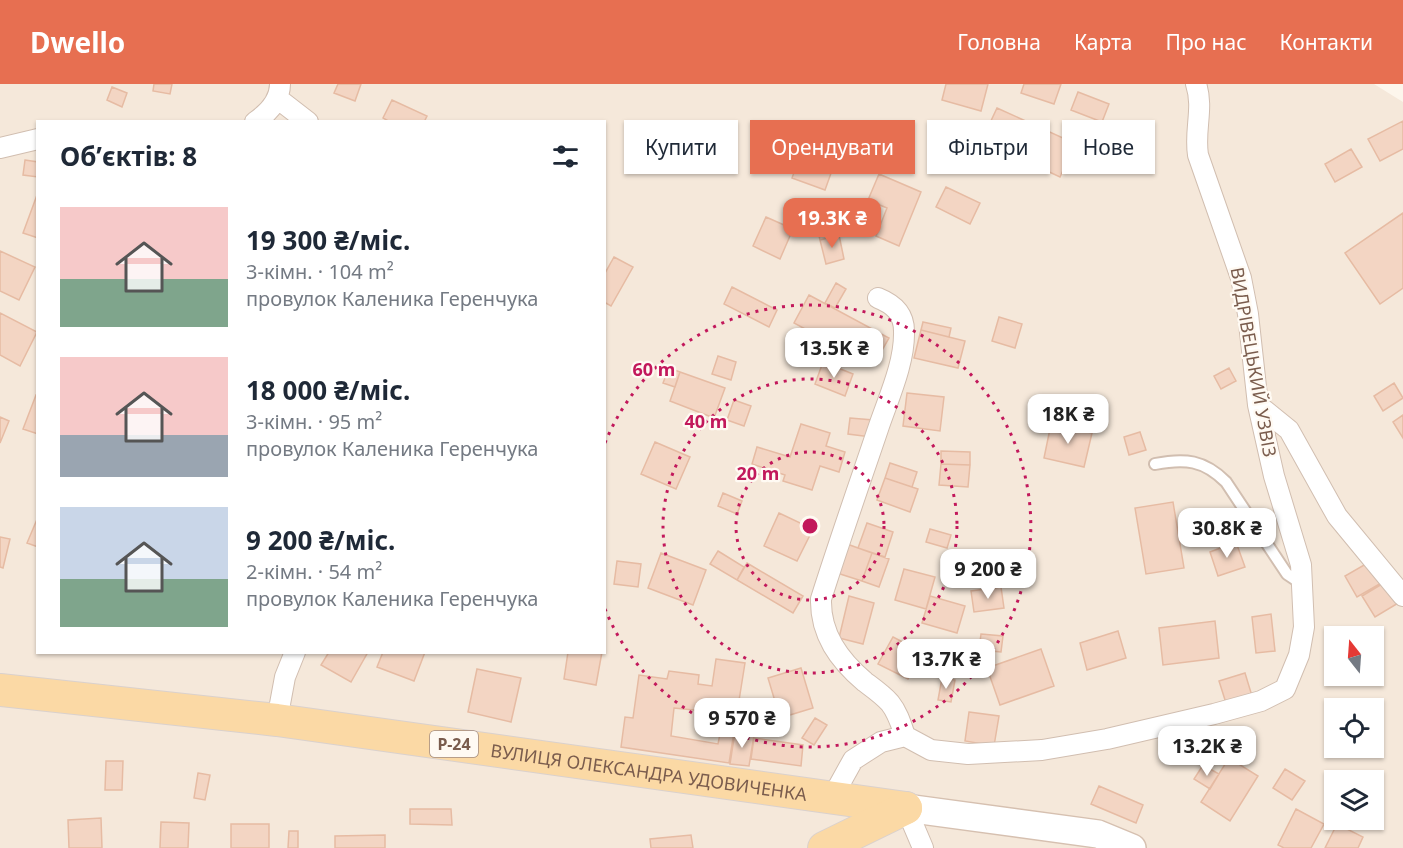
<!DOCTYPE html>
<html lang="uk">
<head>
<meta charset="utf-8">
<style>
  :root { --surface:#fff; --page:#f2f2f3; --text:#1f2937; --muted:#747a83; --accent:#e76f51 }
  body { margin:0; font-family:"Noto Sans",sans-serif; background:var(--page); color:var(--text); height:100vh; display:flex; flex-direction:column; font-size:22px; white-space:nowrap }
  * { box-sizing:border-box; margin:0 }
  p { font-size:20px; color:var(--muted) }
  .icon { flex:none; width:33px; height:33px; fill:none; stroke:currentColor; stroke-width:2; stroke-linecap:round; stroke-linejoin:round }
  .map { position:relative; flex:1; overflow:hidden }
  .sheet { position:absolute; left:36px; top:36px; width:570px; height:534px; display:flex; flex-direction:column; background:var(--surface); border-radius:0px; box-shadow:0 2px 4px #0004 }
  .sheet>* { flex:none }
  .banner { position:absolute; left:624px; top:36px; width:570px; height:54px; display:flex; gap:12px }
  .needle { width:39px; rotate:343deg }
  .tools { position:absolute; left:1324px; top:542px; display:grid; gap:12px }
  .tools a { display:grid; place-items:center; width:60px; height:60px; border-radius:0px; background:var(--surface); box-shadow:0 2px 4px #0004; font-size:30px }
  .price { position:absolute; translate:-50% -51px; padding:0 14px; border-radius:12px; background:#fff; color:#222; font-size:20px; line-height:39px; filter:drop-shadow(0 2px 3px #0008) }
  .price::after { content:''; position:absolute; left:50%; top:36px; width:18px; height:14px; margin-left:-9px; background:inherit; clip-path:polygon(0 0,100% 0,50% 100%) }
  .price.active { background:var(--accent); color:#fff }
  ul { padding:0; list-style:none }
  li { display:flex; align-items:center; gap:18px; height:150px; padding:0 24px }
  li span { display:grid; place-items:center; flex:none; width:168px; height:120px; border-radius:0px; color:#555 }
  li>.icon { margin-inline-start:auto }
  span .icon { width:72px; height:72px; fill:#fffc; stroke-width:1 }
  li b { font-size:26px }
  h2 { display:flex; justify-content:space-between; align-items:center; height:72px; padding:0 24px; font-size:26px }
  .chip { padding:0 21px; border-radius:0px; background:var(--surface); box-shadow:0 2px 4px #0004; font-size:21px; line-height:54px }
  .chip.active { background:var(--accent); color:#fff }
  header { display:flex; align-items:center; gap:36px; box-sizing:border-box; height:84px; padding:0 30px; background:var(--accent); color:#fff }
  header strong { font-size:28px }
  nav { display:flex; gap:33px; margin-inline-start:auto; font-size:21px }
  .map>svg:first-child { display:block }
  .residential { fill:#f5e8da; fill-rule:evenodd }
  .building { fill:#f3d5c3; stroke:#e6bba3; stroke-width:1.5; fill-rule:evenodd }
  .lines { fill:none; stroke-linecap:round; stroke-linejoin:round }
  .service-casing { stroke:#d1beb0; stroke-width:14 }
  .minor-casing { stroke:#d1beb0; stroke-width:22 }
  .secondary-casing { stroke:#d6c0b0; stroke-width:30 }
  .primary-casing { stroke:#dad1cd; stroke-width:34 }
  .service { stroke:#fff; stroke-width:10 }
  .minor { stroke:#fff; stroke-width:20 }
  .secondary { stroke:#fff; stroke-width:27 }
  .primary { stroke:#fbd9a5; stroke-width:32 }
  .ring { fill:none; stroke:#c2185b; stroke-width:3; stroke-dasharray:3 6 }
  .labels { text-anchor:middle; dominant-baseline:central; stroke-width:4.5; stroke-linejoin:round; paint-order:stroke }
  .shield { fill:#fffaf3; stroke:#a28b7f; stroke-width:1.5 }
  .shield-label { font-size:16px; font-weight:bold; fill:#7a5c4d }
  .street-label { font-size:18px; fill:#7a5c4d; stroke:#fffaf3 }
  .centre { fill:#c2185b; stroke:#fffaf3; stroke-width:3 }
  .ring-label { font-size:18px; text-anchor:middle; font-weight:bold; fill:#c2185b; stroke:#fffaf3; stroke-width:4.5; stroke-linejoin:round; paint-order:stroke }
</style>
</head>
<body>
<header>
<strong>Dwello</strong>
<nav><a>Головна</a><a>Карта</a><a>Про нас</a><a>Контакти</a></nav>
</header>
<div class="map">
<svg width="1403" height="764" viewBox="0 0 1403 764">
  <rect width="100%" height="100%" fill="#fdf6ec"/>
  <!-- residential -->
  <path class="residential" d="M0,0h1374l29,18v746h-1403zM38,38h566v530h-566zM1335,552h39v39h-39zM1335,624h39v39h-39zM1335,696h39v39h-39z"/>
  <!-- building -->
  <path class="building" d="M154,0h18l-2,10 -17,-3z
    M338,0h23l-6,17 -21,-8z
    M946,0h42l-7,27 -39,-11z
    M1024,0h37l-7,20 -33,-11z
    M112,3l15,6 -5,14 -15,-7z
    M1078,8l31,12 -7,18 -31,-12z
    M392,16l35,16 -3,6h-34l-7,-4z
    M997,24l88,40 -10,21 -9,-5 -6,13 -60,-28 8,-17 -18,-9z
    M1403,37v28l-23,12 -12,-22z
    M823,58l17,6 -15,42 -33,-12 11,-30z
    M1351,65l11,18 -27,15 -10,-18z
    M25,76l13,2v15l-15,-2z
    M879,90l42,18 -22,54 -23,-10 11,-28 -19,-8z
    M946,103l34,16 -10,21 -34,-17z
    M37,111h1v43l-15,-5z
    M830,118l5,21 -18,4 -5,-21z
    M1403,129v75l-23,16 -35,-51z
    M766,133l27,12 -13,30 -27,-13z
    M835,139l4,12 -19,5 -3,-13z
    M839,151l5,24 -18,5 -6,-24z
    M0,167l35,16 -16,33 -19,-9z
    M614,173l19,10 -22,39 -7,-4v-27z
    M836,199l10,6 -11,19 -10,-5z
    M732,203l45,23 -8,17 -45,-23z
    M809,211l80,43 -16,28 -79,-43z
    M0,229l37,19 -17,34 -20,-11z
    M999,233l23,7 -7,24 -23,-7z
    M923,238l28,6 -2,9 -28,-7z
    M921,246l44,11 -7,27 -44,-10z
    M718,272l18,6 -5,18 -19,-6z
    M823,278l30,12 -8,22 -30,-12z
    M669,284l11,4 -5,15 -12,-4z
    M1229,284l7,13 -15,8 -7,-13z
    M680,288l45,16 -11,30 -44,-17z
    M1394,299l9,15 -20,13 -9,-15z
    M907,309l37,4 -4,34 -37,-5z
    M36,311l2,1v38l-15,-5z
    M734,316l17,6 -7,20 -17,-6z
    M1403,331v23l-10,-16z
    M0,333l9,4 -9,22z
    M850,334l23,2 -2,17 -23,-3z
    M801,340l29,9 -4,13 19,6 -6,20 -19,-6 -8,24 -29,-9 2,-6 -33,-11 5,-17 33,10z
    M1051,340l41,9 -8,34 -40,-9z
    M1140,348l6,18 -17,5 -5,-18z
    M655,358l35,15 -14,32 -35,-15z
    M941,367l29,1v13l-29,-1z
    M890,379l27,9 -5,15 -27,-9z
    M941,380l29,1 -2,22 -29,-2z
    M885,394l33,11 -8,23 -33,-12z
    M723,409l19,8 -5,13 -19,-8z
    M1173,418l11,66 -38,6 -11,-66z
    M779,429l34,16 -16,32 -33,-15z
    M38,433v30l-11,-4z
    M867,439l26,9 -8,25 -27,-9z
    M930,445l21,6 -4,13 -21,-6z
    M0,453l10,2 -7,29 -3,-1z
    M1236,458l9,25 -27,9 -8,-24z
    M847,460l25,9 -10,28 -25,-8z
    M718,467l26,16 -7,13 -27,-16z
    M661,469l45,17 -13,35 -45,-17z
    M872,469l17,6 -10,28 -17,-6z
    M617,477l24,3 -3,23 -24,-3z
    M1371,477l12,21 -26,15 -12,-21z
    M747,479l56,33 -10,17 -56,-33z
    M904,485l31,8 -9,32 -31,-9z
    M1387,497l13,21 -25,15 -13,-21z
    M1001,503l3,21 -30,4 -3,-21z
    M849,512l25,7 -11,41 -24,-6z
    M930,512l35,10 -8,27 -35,-10z
    M1271,530l4,37 -19,2 -4,-36z
    M1215,537l4,37 -56,7 -4,-37z
    M1118,547l8,27 -39,12 -7,-27z
    M981,550l22,2 -2,16 -22,-2z
    M893,553l29,15 -14,27 -30,-15z
    M1041,565l13,37 -54,19 -13,-37z
    M329,568h39l-17,30 -30,-17z
    M383,568h42l-11,29 -37,-14z
    M568,568h34l-6,33 -32,-6z
    M716,575l29,4 -16,100 -108,-16 4,-30 8,1 6,-43 28,4 2,-8 30,4 -1,9 14,2zM674,624l39,4 -3,21 10,1 -2,10 -47,-8z
    M801,584l12,40 -33,10 -12,-40z
    M477,585l44,9 -10,44 -43,-10z
    M1245,589l7,23 -26,7 -7,-22z
    M942,594l13,2 -4,22 -13,-2z
    M764,617l10,1 -3,26 -10,-1z
    M969,628l30,4 -5,30 -29,-5z
    M815,634l12,7 -13,20 -12,-7z
    M735,648l19,3 -5,31 -19,-2z
    M754,654l49,7 -2,21 -50,-7z
    M1229,674l29,18 -28,45 -29,-19z
    M106,677h17l-1,29h-17z
    M1203,681l16,9 -9,15 -16,-10z
    M1285,685l20,12 -13,19 -19,-12z
    M198,689l12,2 -5,25 -11,-2z
    M1099,702l44,19 -7,18 -45,-19z
    M410,725h41l1,16 -42,-1z
    M1296,725l28,15 -13,24h-27l-6,-3z
    M101,734l1,30h-33l-1,-28z
    M161,738l28,1 -1,25h-28z
    M231,740h38v24h-38z
    M1337,740l26,13 -5,11h-33z
    M289,747h9v17h-10z
    M385,751v13h-50v-12z
    M691,751l2,13h-42l-1,-9z"/>
  <g class="lines">
    <!-- service casing -->
    <g class="service-casing">
      <path id="service" d="M1155,380c30,-6 49,-4 71,18l61,92 15,10"/>
    </g>
    <!-- minor casing -->
    <g class="minor-casing">
      <path id="minor" d="M277,14l31,24
        M255,38c13,-9 25,-21 25,-38
        M0,64l38,-9
        M878,214c15,6 26,15 26,33 1,32 -16,68 -26,98 -19,56 -39,113 -57,170 -1,35 18,61 44,83 8,6 18,13 25,21 8,10 11,21 15,33
        M1258,321l31,25 48,86 66,80
        M277,636l8,-43 10,-25
        M833,712l20,-36 28,-18 24,-6 26,14 37,4 74,-4 65,-11 107,-25 47,-13 24,-12 14,-34 5,-28 -3,-62 -27,-89 -16,-71 -10,-91 -7,-36 -43,-123c-4,-25 6,-47 -2,-71
        M906,724l17,40"/>
    </g>
    <!-- secondary casing -->
    <g class="secondary-casing">
      <path id="secondary" d="M906,724l192,26 34,14"/>
    </g>
    <!-- primary casing -->
    <g class="primary-casing">
      <g id="primary">
        <path id="s1" d="M0,606l277,30 629,88"/>
        <path d="M824,764l82,-40"/>
      </g>
    </g>
    <!-- service -->
    <use href="#service" class="service"/>
    <!-- minor -->
    <use href="#minor" class="minor"/>
    <!-- secondary -->
    <use href="#secondary" class="secondary"/>
    <!-- primary -->
    <use href="#primary" class="primary"/>
  </g>
  <!-- distance rings -->
  <g class="ring">
    <circle cx="810" cy="442" r="74"/>
    <circle cx="810" cy="442" r="147"/>
    <path d="M605 359A221 221 0 1 1 605 525"/>
  </g>
  <g class="labels">
    <!-- shield labels -->
    <rect class="shield" x="430" y="647" width="48" height="26" rx="4.5"/>
    <g class="shield-label">
      <text x="454" y="660">Р-24</text>
    </g>
    <!-- street labels -->
    <g class="street-label">
      <text transform="translate(1254 278) rotate(80)">ВИДРІВЕЦЬКИЙ УЗВІЗ</text>
      <text stroke="none"><textPath href="#s1" startOffset="654">ВУЛИЦЯ ОЛЕКСАНДРА УДОВИЧЕНКА</textPath></text>
    </g>
  </g>
  <circle cx="810" cy="442" r="9" class="centre"/>
  <g class="ring-label">
    <text x="654" y="292">60 m</text>
    <text x="706" y="344">40 m</text>
    <text x="758" y="396">20 m</text>
  </g>
</svg>
<div class="tools">
<a><svg class="needle" viewBox="-14 -14 28 28"><path d="M0-13l5 13h-10z" fill="#e53935"/><path d="M0 13l5-13h-10z" fill="#747a83"/></svg></a>
<a><svg class="icon" aria-label="locate" viewBox="0 0 24 24"><circle cx="12" cy="12" r="6"/><path d="M12 2v4M12 18v4M2 12h4M18 12h4"/></svg></a>
<a><svg class="icon" aria-label="layers" viewBox="0 0 24 24"><path d="M12 4l9 5-9 5-9-5zM3 14l9 5 9-5"/></svg></a>
</div>
<b class="price active" style="left:832px;top:165px">19.3K ₴</b>
<b class="price" style="left:834px;top:295px">13.5K ₴</b>
<b class="price" style="left:1068px;top:361px">18K ₴</b>
<b class="price" style="left:1227px;top:475px">30.8K ₴</b>
<b class="price" style="left:988px;top:516px">9 200 ₴</b>
<b class="price" style="left:946px;top:606px">13.7K ₴</b>
<b class="price" style="left:742px;top:665px">9 570 ₴</b>
<b class="price" style="left:1207px;top:693px">13.2K ₴</b>
<div class="banner">
<a class="chip">Купити</a>
<a class="chip active">Орендувати</a>
<a class="chip">Фільтри</a>
<a class="chip">Нове</a>
</div>
<section class="sheet">
<h2>Об’єктів: 8<svg class="icon" aria-label="filters" viewBox="0 0 24 24"><path d="M4 7h16M4 17h16"/><circle cx="9" cy="7" r="2"/><circle cx="15" cy="17" r="2"/></svg></h2>
<ul>
<li><span style="background:linear-gradient(#f6c9c9 60%,#7fa58c 0)"><svg class="icon" aria-label="home" viewBox="0 0 24 24"><path d="M3 11l9-7 9 7M6 9v11h12V9"/></svg></span><div><b>19 300 ₴/міс.</b><p>3-кімн. · 104 m²</p><p>провулок Каленика Геренчука</p></div></li>
<li><span style="background:linear-gradient(#f6c9c9 65%,#9aa5b1 0)"><svg class="icon" aria-label="home" viewBox="0 0 24 24"><path d="M3 11l9-7 9 7M6 9v11h12V9"/></svg></span><div><b>18 000 ₴/міс.</b><p>3-кімн. · 95 m²</p><p>провулок Каленика Геренчука</p></div></li>
<li><span style="background:linear-gradient(#c9d6e8 60%,#7fa58c 0)"><svg class="icon" aria-label="home" viewBox="0 0 24 24"><path d="M3 11l9-7 9 7M6 9v11h12V9"/></svg></span><div><b>9 200 ₴/міс.</b><p>2-кімн. · 54 m²</p><p>провулок Каленика Геренчука</p></div></li>
</ul>
</section>
</div>
</body>
</html>
